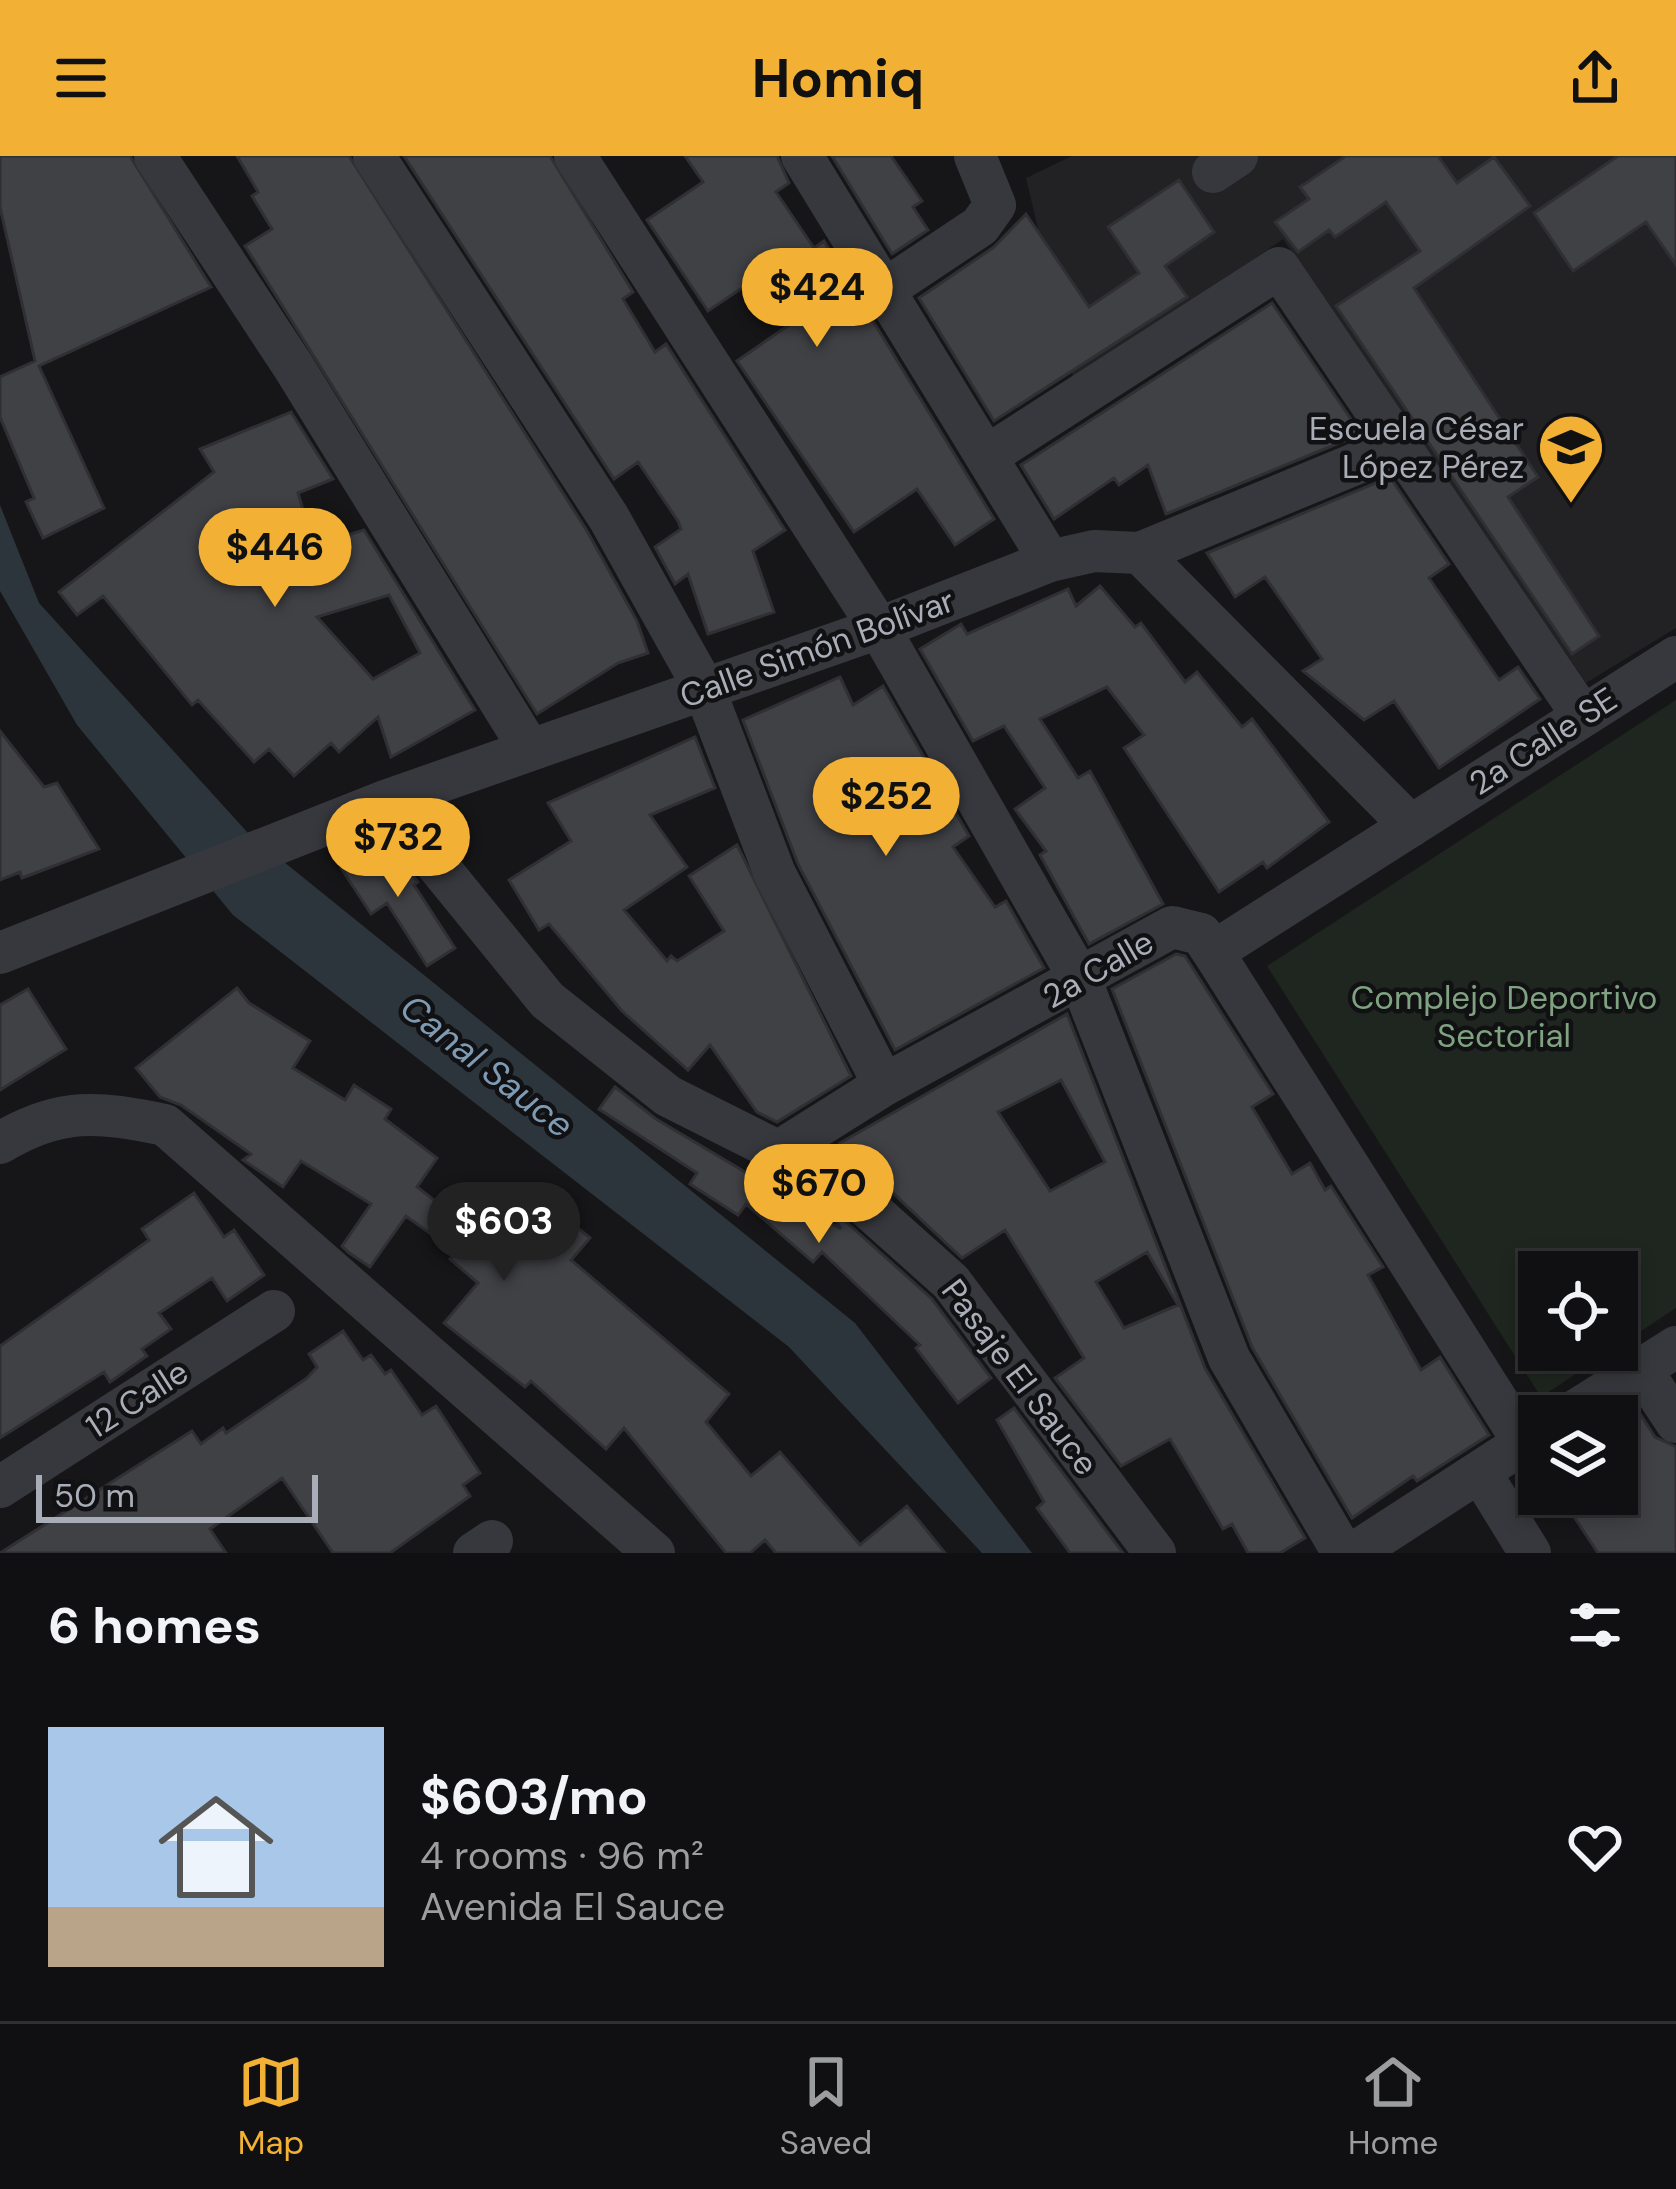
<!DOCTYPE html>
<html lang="en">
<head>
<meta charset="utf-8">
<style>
  :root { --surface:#101012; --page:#1e1e20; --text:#f1f3f6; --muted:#9c9d9f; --line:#303032; --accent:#f2b134 }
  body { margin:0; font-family:"DM Sans",sans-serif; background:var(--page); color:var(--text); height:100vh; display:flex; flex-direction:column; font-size:45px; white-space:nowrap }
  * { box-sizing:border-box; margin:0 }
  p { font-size:39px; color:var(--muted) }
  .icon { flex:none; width:66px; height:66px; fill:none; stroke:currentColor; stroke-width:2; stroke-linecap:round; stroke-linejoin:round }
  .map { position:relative; height:1397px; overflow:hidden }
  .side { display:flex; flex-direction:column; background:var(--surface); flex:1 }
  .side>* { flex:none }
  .buttons { position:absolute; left:1518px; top:1095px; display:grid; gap:24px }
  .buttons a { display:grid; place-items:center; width:120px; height:120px; border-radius:0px; background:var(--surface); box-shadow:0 6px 18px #0003,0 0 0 3px var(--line); font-size:60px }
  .scale { position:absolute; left:36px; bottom:30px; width:282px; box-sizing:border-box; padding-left:12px; border:6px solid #a8adb8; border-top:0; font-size:33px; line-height:42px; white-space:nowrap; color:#a8adb8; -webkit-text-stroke:9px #111113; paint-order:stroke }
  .price { position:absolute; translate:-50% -102px; padding:0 27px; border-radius:42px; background:var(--accent); color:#111; font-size:39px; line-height:78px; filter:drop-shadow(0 3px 6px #0008) }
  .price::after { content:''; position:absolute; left:50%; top:72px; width:36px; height:27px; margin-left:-18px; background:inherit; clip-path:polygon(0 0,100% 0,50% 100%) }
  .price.current { background:#222; color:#fff }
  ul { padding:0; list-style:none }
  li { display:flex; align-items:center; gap:36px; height:300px; padding:0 48px }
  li+li { border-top:3px solid var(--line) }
  li span { display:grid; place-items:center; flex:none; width:336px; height:240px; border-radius:0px; color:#555 }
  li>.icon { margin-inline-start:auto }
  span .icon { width:144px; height:144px; fill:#fffc; stroke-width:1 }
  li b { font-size:51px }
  h2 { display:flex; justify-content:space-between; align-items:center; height:144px; padding:0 48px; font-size:51px }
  header { display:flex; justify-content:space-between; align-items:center; height:156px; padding:0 48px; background:var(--accent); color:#111; font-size:54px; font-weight:700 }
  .tab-bar { display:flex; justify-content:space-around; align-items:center; height:168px; border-top:3px solid var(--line); background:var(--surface); font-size:33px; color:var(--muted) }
  .tab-bar a { display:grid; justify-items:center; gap:6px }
  .tab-bar .current { color:var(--accent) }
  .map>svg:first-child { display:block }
  .built { fill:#222225 }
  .green { fill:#1e261f }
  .water { fill:#2c353c }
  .building { fill:#404145; stroke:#303034; stroke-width:3; fill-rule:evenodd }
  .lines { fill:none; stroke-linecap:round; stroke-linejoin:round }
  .minor { stroke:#37383d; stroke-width:42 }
  .labels { text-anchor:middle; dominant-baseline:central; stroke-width:9; stroke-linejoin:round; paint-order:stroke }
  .poi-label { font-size:33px; fill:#a8adb8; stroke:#111113; text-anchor:end }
  .street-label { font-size:33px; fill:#a8adb8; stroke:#111113 }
  .park-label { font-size:33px; fill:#7fa381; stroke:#111113 }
  .water-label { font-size:36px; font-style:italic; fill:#7f9bb3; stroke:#111113 }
</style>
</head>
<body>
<header><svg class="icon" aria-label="menu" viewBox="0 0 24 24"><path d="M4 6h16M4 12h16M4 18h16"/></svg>Homiq<svg class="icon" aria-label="share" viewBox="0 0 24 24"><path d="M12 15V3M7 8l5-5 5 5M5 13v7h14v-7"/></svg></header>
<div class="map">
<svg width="1676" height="1397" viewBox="0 0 1676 1397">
  <rect width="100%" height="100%" fill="#161618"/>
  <!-- built -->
  <path class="built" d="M1072,0h604v472l-90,55 -303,-444 -208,146 -49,-207z"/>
  <!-- green -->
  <path class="green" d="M1676,544v608l-59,39v-75h-78v78h73l-71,47 -274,-431z"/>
  <!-- water -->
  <path class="water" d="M0,349l39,98 209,230 607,490 177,230h-50l-193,-206 -556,-432 -156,-190 -77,-134z"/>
  <!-- building -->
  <path class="building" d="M0,0h130l81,131 -172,79 65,142 -61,30 -17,-36 8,-4 -34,-81v-40l35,-16 -35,-154z
    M237,0h112l238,375 50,90 11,32 -30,10 -81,51 -292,-468 27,-17 -20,-33 6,-4z
    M404,0h146l83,136 -10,7 32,53 11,-8 119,186 -32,21 21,61 -66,22 -20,-60 -13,10 -20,-37 26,-18 -3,-8 -40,-59 -24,17z
    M685,0h92l12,27 -13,9 38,56 10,-7 170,278 -39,26 -38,-56 -63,43 -117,-171 65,-45 -32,-47 -62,42 -61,-91 56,-38z
    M832,0h59l31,45 -9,6 15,23 -36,24z
    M1346,0h92l19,27 37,-26 36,49 -116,82 124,189 -30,20 91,139 -27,18 -236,-348 84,-55 -34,-49 -51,35 -6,-7 -31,22 -23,-30 34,-23 -9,-12z
    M1618,0h58v109l-30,-43 -73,49 -39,-58z
    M1179,24l35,52 -49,34 22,31 -193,124 -75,-123 75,-51 32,-33 63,93 50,-34 -31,-46z
    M1272,147l89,131 -195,80 -18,-49 -29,20 -5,-7 -60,41 -33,-54z
    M291,256l42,67 -35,14 16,52 50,-15 111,180 -84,47 -13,-40 -39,35 -8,-9 -37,33 -25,-27 -15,13 -56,-62 -6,5 -89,-109 -26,19 -18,-23 155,-120 -14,-23zM389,439l31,58 -47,26 -56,-62z
    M1390,321l59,87 -20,14 70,102 19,-13 22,32 -101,69 -45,-67 -30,19 -61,-49 19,-12 -57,-82 -30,20 -28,-44z
    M1100,430l35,41 6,-4 44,59 12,-10 45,55 10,-8 77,103 -62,46 -4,-6 -44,30 -95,-144 20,-13 -37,-48 -67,32 38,59 12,-7 73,133 -74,40 -49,-89 6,-4 -31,-42 30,-21 -41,-62 -31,15 -53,-92 41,-25 6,10 101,-45 8,17z
    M840,521l13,28 30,-19 86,150 -16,11 42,60 11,-6 38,67 -149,82 -97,-186 -55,-144z
    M0,575l44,56 13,-4 42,66 -77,29 -2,-6 -20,8z
    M695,581l20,51 -65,27 37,52 -63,43 43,51 4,-5 6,5 47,-30 -35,-55 48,-31 114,231 -74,46 -20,-10 -47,-67 -22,25 -66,-59 -73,-87 -10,6 -30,-50 62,-39 -23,-38z
    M377,689l5,7 8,-5 28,35 -4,3 41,63 -28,18 -40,-63 -16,11 -30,-46z
    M1176,798l9,2 88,138 -21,13 40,67 18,-11 15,27 6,-4 52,81 -15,8 53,95 19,-13 49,78 -72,46 -4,-5 -61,42 -100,-171 -140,-358z
    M237,832l12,15 61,38 -17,27 52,32 9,-15 37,24 -6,10 52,39 -20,29 86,66 43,-52 44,37 -19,22 158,134 -23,28 45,54 29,-24 80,93 47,-39 38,47h-169l-11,-13 -15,13h-24l-102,-125 -18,21 -75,-68 -6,6 -81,-64 34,-40 -28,-24 6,-7 -50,-36 -36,51 -22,-15 -6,-6 29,-42 -70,-43 -18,26 -40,-27 8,-6 -70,-49 -21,-8 -24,-29z
    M28,833l38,60 -66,41v-85z
    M1067,858l138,354 100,170 -25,15h-32l-16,-29 -9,5 -53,-90 -49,27 -66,-88 29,-20 -79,-128 -43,28 -122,-115zM1061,924l44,82 -55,29 -52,-79zM1147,1096l31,53 -54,23 -28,-46z
    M615,931l41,32 185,110 -16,-26 107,96 59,79 -33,25 -42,-55 4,-3 -98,-93 -9,10 -67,-58 -8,11 -48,-31 7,-11 -98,-64z
    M194,1037l30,44 10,-7 30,45 -37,26 -15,-23 -53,35 12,16 -29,20 5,7 -37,26 -6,-10 -104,66v-92l149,-106 -7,-11z
    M343,1175l20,29 8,-5 14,19 6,-4 31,45 14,-9 44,67 -17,12 7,11 -80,57h-57l-51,-75 -72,51 16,24h-226l192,-122 9,13 22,-16 3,5 81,-55 10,-11 -8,-13z
    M1635,1250l20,31 21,10v106h-78l-39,-59h58v-75z
    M1014,1252l109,145h-53l-33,-45 7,-6 -47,-82z"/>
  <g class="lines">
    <!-- minor -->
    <path class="minor" d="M155,0l138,210 237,384
      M374,0l235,362 95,170 71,186 109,211
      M575,0l304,472 202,353 148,377 114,195
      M802,0l248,405
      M1213,16l24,-16
      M887,132l93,-62 15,-21 -20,-49
      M987,300l292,-188 303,447
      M1140,397l261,-108
      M385,645l162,199 121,96 171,86 112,100 204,271
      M1213,796l311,491
      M0,797l385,-152 494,-173 171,-67 44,-10 46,2 271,273
      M0,987c60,-36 98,-32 165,-18l489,428
      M776,997l108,-68 288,-158 29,7 12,18 463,-295
      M1641,1213l35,53
      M1567,1260l109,-69
      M1480,1316l50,81
      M0,1331l274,-176
      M474,1397l18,-12
      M1354,1397l185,-120"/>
  </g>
  <!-- icons -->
  <defs>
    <g id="school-pin" transform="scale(3.45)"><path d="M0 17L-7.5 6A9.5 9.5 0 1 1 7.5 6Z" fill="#f2b134" stroke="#111113"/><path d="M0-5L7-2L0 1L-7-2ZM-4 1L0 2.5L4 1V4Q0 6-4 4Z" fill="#111"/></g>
  </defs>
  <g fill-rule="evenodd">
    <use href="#school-pin" x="1571" y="291"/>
  </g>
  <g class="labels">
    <!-- poi labels -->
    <g class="poi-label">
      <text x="1524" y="272">Escuela César<tspan x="1524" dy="38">López Pérez</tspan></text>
    </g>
    <!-- street labels -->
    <g class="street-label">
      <text transform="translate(817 492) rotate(-20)">Calle Simón Bolívar</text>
      <text transform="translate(1543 585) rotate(-33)">2a Calle SE</text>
      <text transform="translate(1098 813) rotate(-30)">2a Calle</text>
      <text transform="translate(1020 1221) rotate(53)">Pasaje El Sauce</text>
      <text transform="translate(137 1243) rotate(-33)">12 Calle</text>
    </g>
    <!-- park labels -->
    <g class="park-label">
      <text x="1504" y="841">Complejo Deportivo<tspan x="1504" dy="38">Sectorial</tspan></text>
    </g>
    <!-- water labels -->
    <g class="water-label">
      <text transform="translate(487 910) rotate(38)">Canal Sauce</text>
    </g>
  </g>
</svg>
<div class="buttons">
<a><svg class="icon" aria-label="locate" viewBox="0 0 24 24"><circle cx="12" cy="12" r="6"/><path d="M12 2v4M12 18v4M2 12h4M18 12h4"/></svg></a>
<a><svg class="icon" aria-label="layers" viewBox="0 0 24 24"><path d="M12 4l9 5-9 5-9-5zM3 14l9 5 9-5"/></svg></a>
</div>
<div class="scale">50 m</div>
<b class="price" style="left:817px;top:194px">$424</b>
<b class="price" style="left:275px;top:454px">$446</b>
<b class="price" style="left:886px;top:703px">$252</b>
<b class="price" style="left:398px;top:744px">$732</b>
<b class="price" style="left:819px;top:1090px">$670</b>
<b class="price current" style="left:504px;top:1128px">$603</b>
</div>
<section class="side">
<h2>6 homes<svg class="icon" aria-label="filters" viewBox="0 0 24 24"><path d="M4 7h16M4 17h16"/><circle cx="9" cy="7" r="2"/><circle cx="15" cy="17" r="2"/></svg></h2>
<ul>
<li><span style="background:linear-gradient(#a9c7e8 75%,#b9a48a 0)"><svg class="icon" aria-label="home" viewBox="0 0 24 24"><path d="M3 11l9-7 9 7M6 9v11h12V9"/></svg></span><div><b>$603/mo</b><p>4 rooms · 96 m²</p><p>Avenida El Sauce</p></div><svg class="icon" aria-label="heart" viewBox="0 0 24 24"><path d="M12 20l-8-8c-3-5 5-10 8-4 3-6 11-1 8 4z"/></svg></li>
</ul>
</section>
<nav class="tab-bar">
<a class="current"><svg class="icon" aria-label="map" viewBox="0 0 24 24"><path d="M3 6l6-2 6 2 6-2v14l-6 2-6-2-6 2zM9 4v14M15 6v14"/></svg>Map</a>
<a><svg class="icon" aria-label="saved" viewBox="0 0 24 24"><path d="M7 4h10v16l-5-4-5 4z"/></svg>Saved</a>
<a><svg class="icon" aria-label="home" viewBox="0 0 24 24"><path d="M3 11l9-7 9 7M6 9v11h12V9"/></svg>Home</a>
</nav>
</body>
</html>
